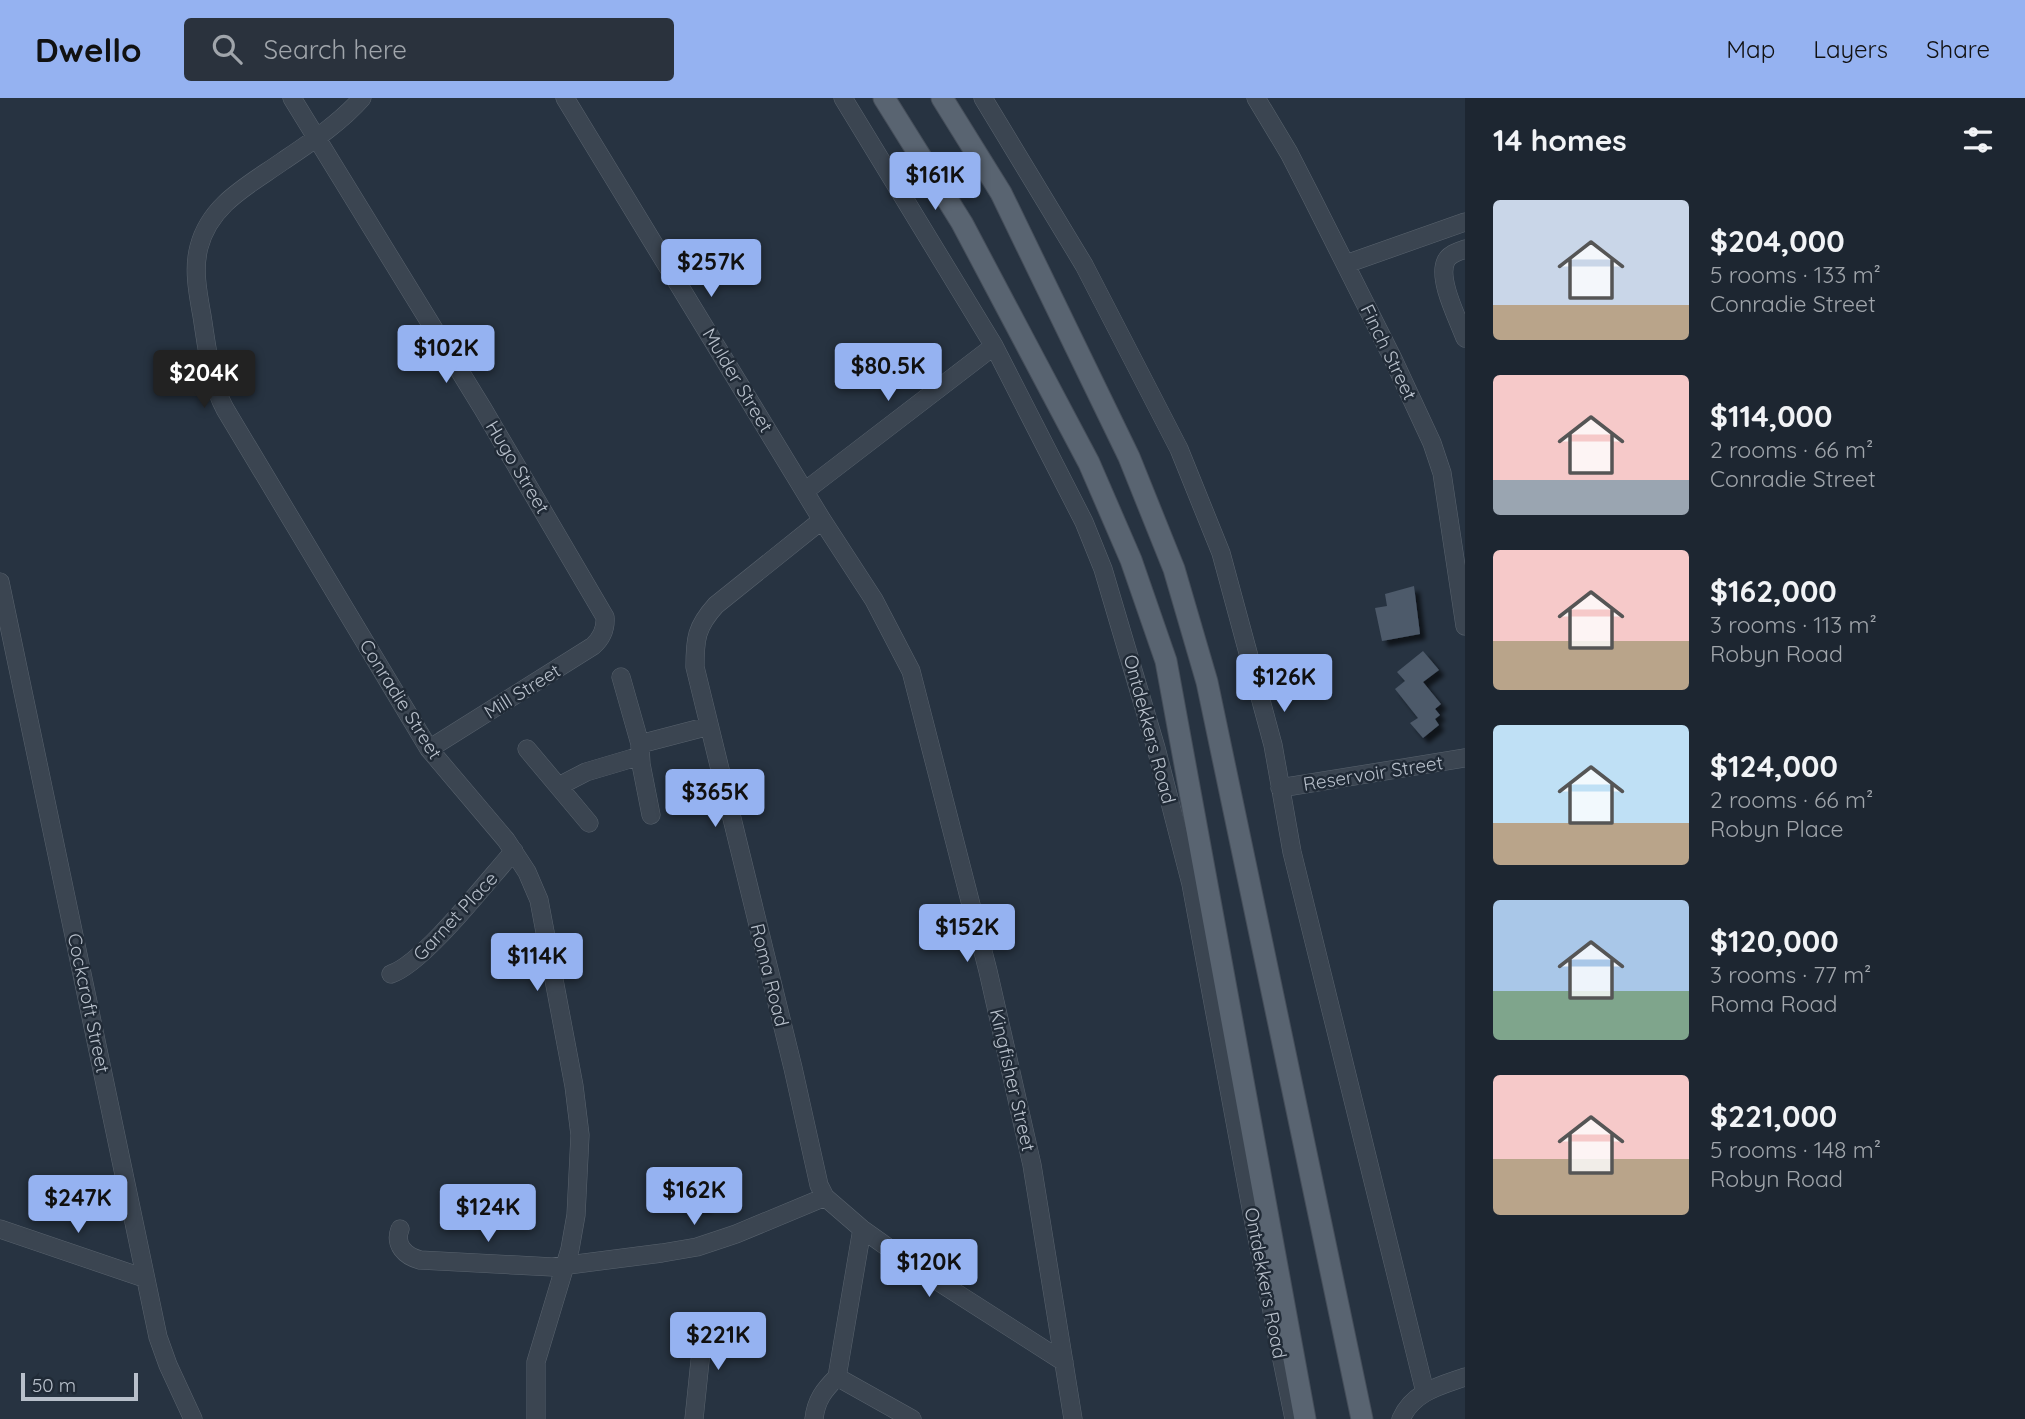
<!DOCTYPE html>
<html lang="en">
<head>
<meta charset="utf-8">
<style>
  :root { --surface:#1d2631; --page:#2a323d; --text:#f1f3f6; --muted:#a0a5ab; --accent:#95b2f1 }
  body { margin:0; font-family:Quicksand,sans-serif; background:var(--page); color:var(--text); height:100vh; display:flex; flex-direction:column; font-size:26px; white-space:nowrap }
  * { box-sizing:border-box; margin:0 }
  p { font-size:23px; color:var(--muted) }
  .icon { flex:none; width:38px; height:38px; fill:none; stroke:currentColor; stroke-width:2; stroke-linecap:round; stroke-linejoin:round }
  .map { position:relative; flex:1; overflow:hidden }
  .side { display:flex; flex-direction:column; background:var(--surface); width:560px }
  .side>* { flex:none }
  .scale { position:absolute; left:21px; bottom:18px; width:117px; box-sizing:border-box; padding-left:7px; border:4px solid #b8c0cb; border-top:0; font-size:19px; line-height:24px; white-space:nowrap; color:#b8c0cb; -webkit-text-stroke:5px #202a36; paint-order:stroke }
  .price { position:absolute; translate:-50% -60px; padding:0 16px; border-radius:7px; background:var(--accent); color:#111; font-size:23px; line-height:46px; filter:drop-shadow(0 2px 4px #0008) }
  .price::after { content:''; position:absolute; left:50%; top:42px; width:21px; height:16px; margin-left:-10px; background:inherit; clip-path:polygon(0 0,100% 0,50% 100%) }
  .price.active { background:#222; color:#fff }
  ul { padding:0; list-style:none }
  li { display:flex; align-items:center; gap:21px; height:175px; padding:0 28px }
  li span { display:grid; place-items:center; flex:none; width:196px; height:140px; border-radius:7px; color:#555 }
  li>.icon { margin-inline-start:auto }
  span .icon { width:84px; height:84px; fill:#fffc; stroke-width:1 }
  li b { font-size:30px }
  h2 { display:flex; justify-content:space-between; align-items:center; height:84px; padding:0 28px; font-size:30px }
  header { display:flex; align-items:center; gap:42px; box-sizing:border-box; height:98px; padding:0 35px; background:var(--accent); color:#111 }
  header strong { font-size:33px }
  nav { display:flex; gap:38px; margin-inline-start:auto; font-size:24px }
  .search { width:490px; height:63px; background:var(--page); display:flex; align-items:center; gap:18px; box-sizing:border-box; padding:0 24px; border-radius:7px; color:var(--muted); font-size:26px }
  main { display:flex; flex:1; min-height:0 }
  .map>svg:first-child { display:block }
  .building { fill:#4d5a6a; filter:url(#shadow) }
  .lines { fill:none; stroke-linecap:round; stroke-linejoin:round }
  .minor-casing { stroke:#59636e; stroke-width:19 }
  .major-casing { stroke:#454e5a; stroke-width:23 }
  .minor { stroke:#3b4551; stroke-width:18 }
  .major { stroke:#596471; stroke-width:21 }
  .labels { text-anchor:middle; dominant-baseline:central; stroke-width:5; stroke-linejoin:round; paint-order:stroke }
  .street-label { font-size:19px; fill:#b8c0cb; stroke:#202a36 }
</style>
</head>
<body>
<header>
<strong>Dwello</strong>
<div class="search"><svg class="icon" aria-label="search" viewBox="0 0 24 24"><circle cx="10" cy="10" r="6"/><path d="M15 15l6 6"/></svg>Search here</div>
<nav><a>Map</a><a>Layers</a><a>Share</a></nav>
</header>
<main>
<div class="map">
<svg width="1465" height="1321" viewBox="0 0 1465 1321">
  <defs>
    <filter id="shadow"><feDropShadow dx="5.5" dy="5.5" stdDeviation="2" flood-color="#0009"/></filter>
  </defs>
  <rect width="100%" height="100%" fill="#273341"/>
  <!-- building -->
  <path class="building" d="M1414,488l6,48 -38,7 -7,-33 12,-2 -2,-12z
    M1423,553l16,19 -16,12 18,22 -6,5 5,6 -5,4 4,6 -16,13 -13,-15 8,-5 -23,-29 10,-8 -8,-9z
    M688,1079l19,2 -1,29 -43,-4 2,-24h23z"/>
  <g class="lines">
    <!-- minor casing -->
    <g class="minor-casing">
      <path id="minor" d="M292,0l191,311 122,208c1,12 -3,21 -12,29l-164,103
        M362,0c-22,25 -51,44 -79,63 -34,24 -73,43 -84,86 -6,22 -1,47 3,69 5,31 8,65 23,93l204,340 77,91 21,32 12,28 35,186 6,49 -4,80 -6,34 -34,113v57
        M565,0l257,422 52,80 37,71 77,300 44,194 41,254
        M843,0l151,248 90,176 19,47 53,179 35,136 61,329 42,206
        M983,0l101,167 95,184 42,104 52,192 19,107 133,540
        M1256,0l33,55 22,43 82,163 39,84 10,30 23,153
        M1465,151c-7,3 -16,5 -19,12 -9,18 12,58 19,77
        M1346,166l119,-42
        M805,393l189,-145
        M822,422l-106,85c-20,22 -21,34 -21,62l98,401 26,117 6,12 37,32 52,37 150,96
        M0,484l158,755 10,28 25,54
        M621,579l19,67 69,-18
        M640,648l1,18 10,51
        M527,651l62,74
        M559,688l27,-14 54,-16
        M1280,690l185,-30
        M391,876c33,-11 97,-94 123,-123
        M0,1131l144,49
        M400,1131c-6,16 5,27 20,31l133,7 109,-14 35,-6 39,-13 89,-37
        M837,1279l75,42
        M694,1321l10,-97
        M814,1321c2,-19 10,-29 23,-42l25,-148
        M1401,1321c12,-27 38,-33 64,-42"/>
    </g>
    <!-- major casing -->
    <g class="major-casing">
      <path id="major" d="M884,0l78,125 127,240 42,97 35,101 139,758
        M942,0l59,95 128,264 45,112 33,113 155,737"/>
    </g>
    <!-- minor -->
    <use href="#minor" class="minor"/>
    <!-- major -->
    <use href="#major" class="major"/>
  </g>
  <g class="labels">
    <!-- street labels -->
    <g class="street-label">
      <text transform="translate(1389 254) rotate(64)">Finch Street</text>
      <text transform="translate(738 282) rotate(59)">Mulder Street</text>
      <text transform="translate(518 369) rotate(59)">Hugo Street</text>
      <text transform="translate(522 593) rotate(-32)">Mill Street</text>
      <text transform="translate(401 601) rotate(58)">Conradie Street</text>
      <text transform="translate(1150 631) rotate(75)">Ontdekkers Road</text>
      <text transform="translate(1373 675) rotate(-9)">Reservoir Street</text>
      <text transform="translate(455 818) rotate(-47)">Garnet Place</text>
      <text transform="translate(770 877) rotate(76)">Roma Road</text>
      <text transform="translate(89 905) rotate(78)">Cockcroft Street</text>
      <text transform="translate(1013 982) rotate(77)">Kingfisher Street</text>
      <text transform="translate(1266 1185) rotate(79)">Ontdekkers Road</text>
    </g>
  </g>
</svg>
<div class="scale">50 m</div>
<b class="price" style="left:935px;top:114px">$161K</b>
<b class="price" style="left:711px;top:201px">$257K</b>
<b class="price" style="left:446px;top:287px">$102K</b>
<b class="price" style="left:888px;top:305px">$80.5K</b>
<b class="price active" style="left:204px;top:312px">$204K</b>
<b class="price" style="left:1284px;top:616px">$126K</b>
<b class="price" style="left:715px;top:731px">$365K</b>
<b class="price" style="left:967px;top:866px">$152K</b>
<b class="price" style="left:537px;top:895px">$114K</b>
<b class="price" style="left:694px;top:1129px">$162K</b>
<b class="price" style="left:78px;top:1137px">$247K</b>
<b class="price" style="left:488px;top:1146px">$124K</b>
<b class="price" style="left:929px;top:1201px">$120K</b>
<b class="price" style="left:718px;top:1274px">$221K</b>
</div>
<section class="side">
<h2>14 homes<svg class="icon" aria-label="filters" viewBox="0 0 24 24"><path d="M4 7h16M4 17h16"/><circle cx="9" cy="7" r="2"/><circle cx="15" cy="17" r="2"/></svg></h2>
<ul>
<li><span style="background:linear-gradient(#c9d6e8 75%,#b9a48a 0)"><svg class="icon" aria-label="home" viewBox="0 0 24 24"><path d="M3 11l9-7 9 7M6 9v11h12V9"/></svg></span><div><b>$204,000</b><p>5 rooms · 133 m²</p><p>Conradie Street</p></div></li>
<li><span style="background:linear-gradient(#f6c9c9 75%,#9aa5b1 0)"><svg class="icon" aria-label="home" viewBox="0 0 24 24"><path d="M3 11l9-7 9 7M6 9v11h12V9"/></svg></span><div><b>$114,000</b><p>2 rooms · 66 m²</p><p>Conradie Street</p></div></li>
<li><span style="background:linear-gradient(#f6c9c9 65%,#b9a48a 0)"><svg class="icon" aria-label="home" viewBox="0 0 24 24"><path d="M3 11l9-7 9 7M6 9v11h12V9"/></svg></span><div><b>$162,000</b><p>3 rooms · 113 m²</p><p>Robyn Road</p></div></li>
<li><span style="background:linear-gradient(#bfe0f5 70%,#b9a48a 0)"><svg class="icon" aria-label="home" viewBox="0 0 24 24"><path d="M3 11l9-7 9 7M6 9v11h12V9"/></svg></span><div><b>$124,000</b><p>2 rooms · 66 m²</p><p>Robyn Place</p></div></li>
<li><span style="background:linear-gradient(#a9c7e8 65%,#7fa58c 0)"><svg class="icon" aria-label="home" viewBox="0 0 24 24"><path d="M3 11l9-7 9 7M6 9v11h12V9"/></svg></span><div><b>$120,000</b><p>3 rooms · 77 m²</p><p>Roma Road</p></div></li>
<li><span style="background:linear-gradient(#f6c9c9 60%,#b9a48a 0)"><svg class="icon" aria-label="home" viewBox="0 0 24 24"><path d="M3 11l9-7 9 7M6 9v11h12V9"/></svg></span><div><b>$221,000</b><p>5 rooms · 148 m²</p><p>Robyn Road</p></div></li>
</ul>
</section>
</main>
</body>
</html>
